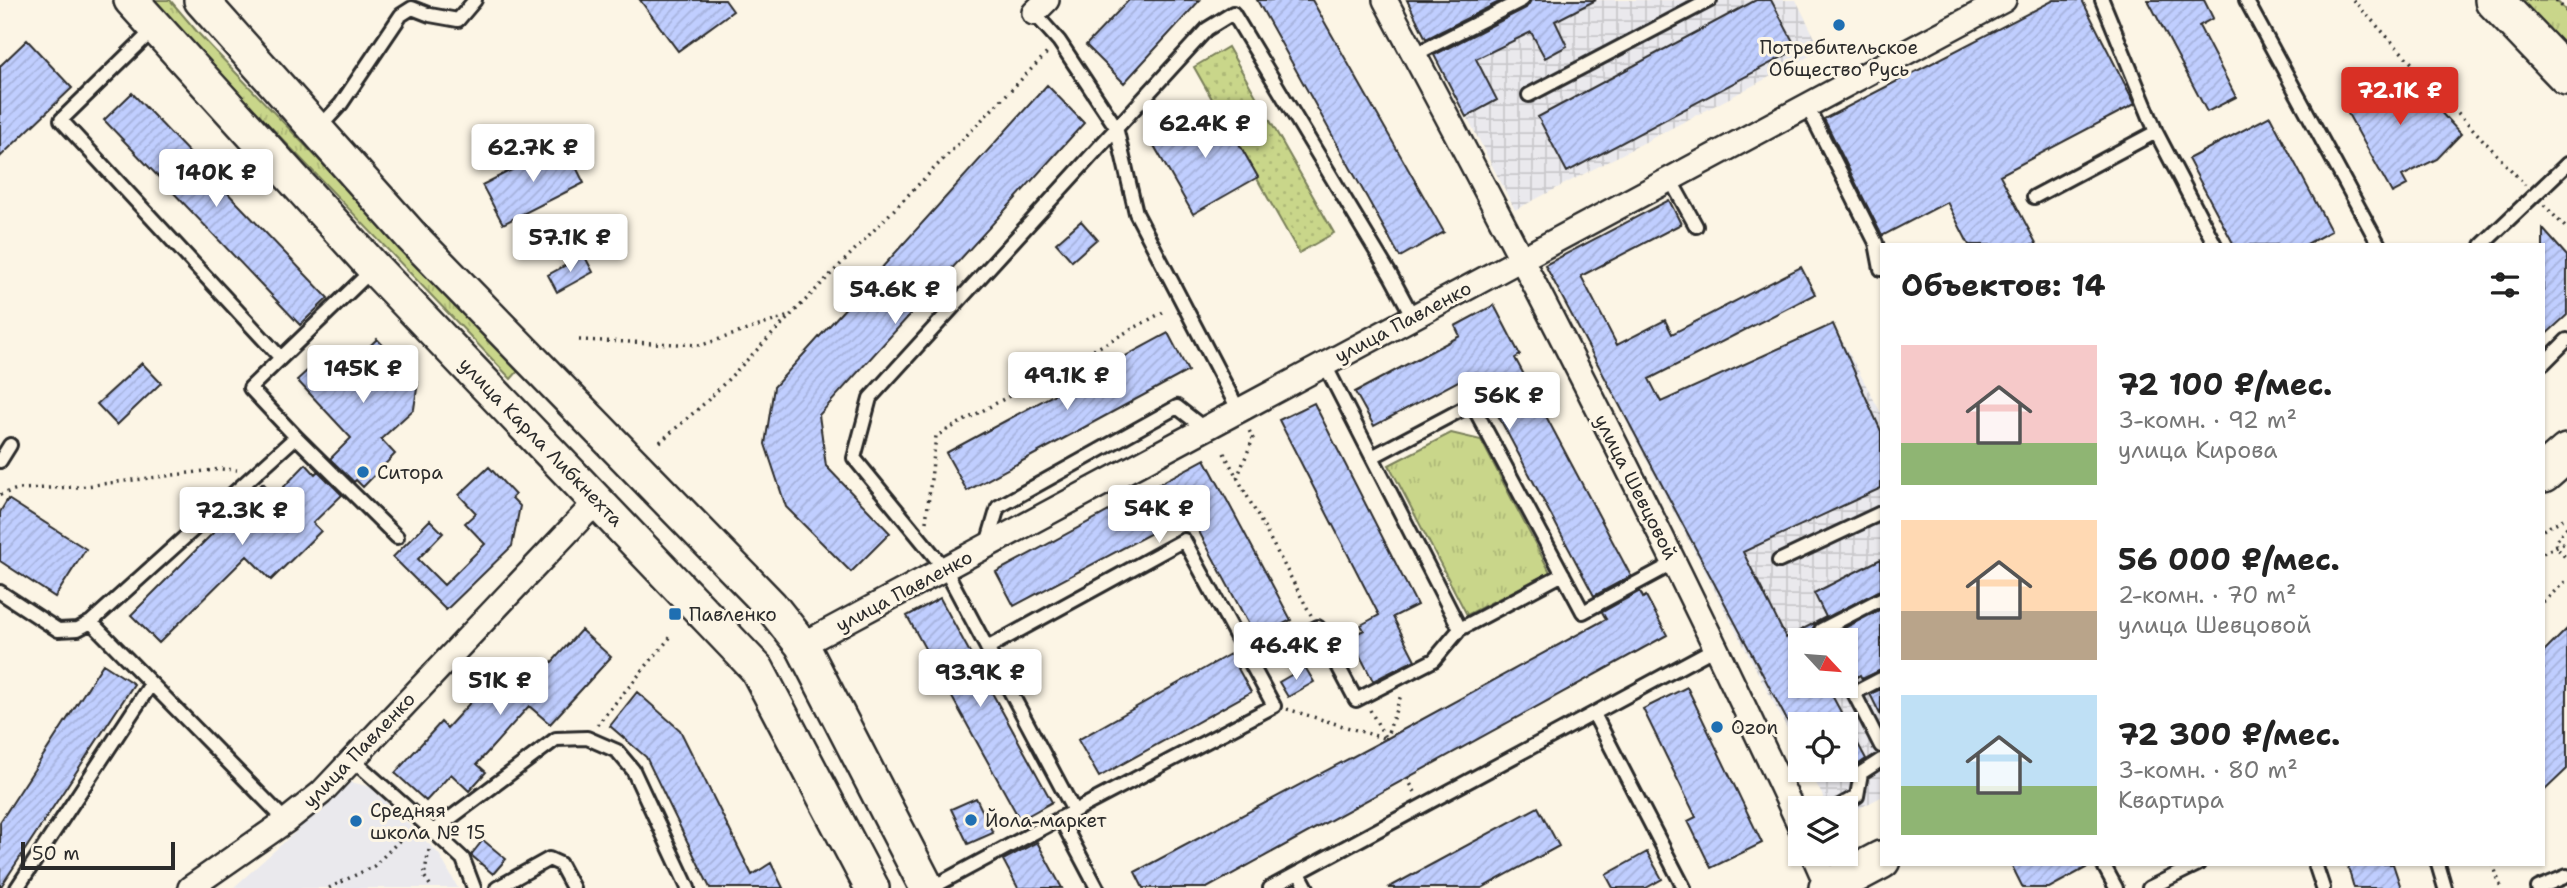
<!DOCTYPE html>
<html lang="ru">
<head>
<meta charset="utf-8">
<style>
  :root { --surface:#fff; --page:#f6f6f6; --text:#222; --muted:#767676; --accent:#d93025 }
  body { margin:0; font-family:"Shantell Sans",sans-serif; background:var(--page); color:var(--text); height:100vh; display:flex; flex-direction:column; font-size:26px; white-space:nowrap }
  * { box-sizing:border-box; margin:0 }
  p { font-size:23px; color:var(--muted) }
  .icon { flex:none; width:38px; height:38px; fill:none; stroke:currentColor; stroke-width:2; stroke-linecap:round; stroke-linejoin:round }
  .map { position:relative; flex:1; overflow:hidden }
  .details { position:absolute; left:1880px; top:243px; width:665px; height:623px; display:flex; flex-direction:column; background:var(--surface); border-radius:0px; box-shadow:0 2px 5px #0004 }
  .details>* { flex:none }
  .needle { width:46px; rotate:116deg }
  .tools { position:absolute; left:1788px; top:628px; display:grid; gap:14px }
  .tools a { display:grid; place-items:center; width:70px; height:70px; border-radius:0px; background:var(--surface); box-shadow:0 2px 5px #0004; font-size:35px }
  .scale { position:absolute; left:21px; bottom:18px; width:154px; box-sizing:border-box; padding-left:7px; border:4px solid #2b2b2b; border-top:0; font-size:19px; line-height:24px; white-space:nowrap; color:#2b2b2b; -webkit-text-stroke:5px #fcf5e5; paint-order:stroke }
  .price { position:absolute; translate:-50% -60px; padding:0 16px; border-radius:7px; background:#fff; color:#222; font-size:23px; line-height:46px; filter:drop-shadow(0 2px 4px #0008) }
  .price::after { content:''; position:absolute; left:50%; top:42px; width:21px; height:16px; margin-left:-10px; background:inherit; clip-path:polygon(0 0,100% 0,50% 100%) }
  .price.on { background:var(--accent); color:#fff }
  ul { padding:0; list-style:none }
  li { display:flex; align-items:center; gap:21px; height:175px; padding:0 21px }
  li span { display:grid; place-items:center; flex:none; width:196px; height:140px; border-radius:0px; color:#555 }
  li>.icon { margin-inline-start:auto }
  span .icon { width:84px; height:84px; fill:#fffc; stroke-width:1 }
  li b { font-size:30px }
  h2 { display:flex; justify-content:space-between; align-items:center; height:84px; padding:0 21px; font-size:30px }
  .map>svg:first-child { display:block }
  .built { fill:#eae9ed }
  .industrial { fill:url(#industrial-grid); fill-rule:evenodd }
  .grass { fill:url(#grass-tufts); stroke:#7a805a; stroke-width:2 }
  .park { fill:url(#park-dots); stroke:#7a805a; stroke-width:2 }
  .building { fill:url(#building-hatch); stroke:#2b2b2b; stroke-width:2 }
  .lines { fill:none; stroke-linecap:round; stroke-linejoin:round }
  .service-casing { stroke:#2b2b2b; stroke-width:18 }
  .minor-casing { stroke:#2b2b2b; stroke-width:28 }
  .secondary-casing { stroke:#2b2b2b; stroke-width:38 }
  .primary-casing { stroke:#2b2b2b; stroke-width:42 }
  .path { stroke:#2b2b2b; stroke-width:3.5; stroke-dasharray:2 5; stroke-linecap:butt }
  .service { stroke:#fcf5e5; stroke-width:12 }
  .minor { stroke:#fcf5e5; stroke-width:23 }
  .secondary { stroke:#fcf5e5; stroke-width:33 }
  .primary { stroke:#fcf5e5; stroke-width:37 }
  .poi-dot { fill:#1f6fb2; stroke:#fcf5e5; stroke-width:2.5 }
  .labels { text-anchor:middle; dominant-baseline:central; stroke-width:6; stroke-linejoin:round; paint-order:stroke }
  .poi-label { font-size:19px; fill:#2b2b2b; stroke:#fcf5e5; text-anchor:start }
  .street-label { font-size:19px; fill:#2b2b2b; stroke:#fcf5e5 }
</style>
</head>
<body>
<div class="map">
<svg width="2567" height="888" viewBox="0 0 2567 888">
  <defs>
    <pattern id="industrial-grid" width="8" height="8" patternUnits="userSpaceOnUse" patternTransform="scale(1.75)"><rect width="8" height="8" fill="#eae9ed"/><path d="M0 4h8M4 0v8" fill="none" stroke="#c9c8cb"/></pattern>
    <pattern id="grass-tufts" width="24" height="20" patternUnits="userSpaceOnUse" patternTransform="scale(1.75)"><rect width="24" height="20" fill="#c9d68a"/><path d="M3 7l-1-3M5 7V3M7 7l1-3M15 17l-1-3M17 17v-4M19 17l1-3" fill="none" stroke="#adb877"/></pattern>
    <pattern id="park-dots" width="8" height="8" patternUnits="userSpaceOnUse" patternTransform="scale(1.75)"><rect width="8" height="8" fill="#c9d68a"/><path d="M2 2h.1M6 6h.1" fill="none" stroke="#adb877" stroke-width="1.8" stroke-linecap="round"/></pattern>
    <pattern id="building-hatch" width="6" height="6" patternUnits="userSpaceOnUse" patternTransform="scale(1.75)"><rect width="6" height="6" fill="#c0ceff"/><path d="M-1 1l2-2M0 6l6-6M5 7l2-2" fill="none" stroke="#a5b1db"/></pattern>
  </defs>
  <rect width="100%" height="100%" fill="#fcf5e5"/>
  <filter id="ink" filterUnits="userSpaceOnUse"><feTurbulence type="fractalNoise" baseFrequency=".0143" numOctaves="2"/><feDisplacementMap in="SourceGraphic" scale="14" xChannelSelector="R" yChannelSelector="G"/><feConvolveMatrix kernelMatrix="1 2 1 2 8 2 1 2 1" color-interpolation-filters="sRGB"/></filter>
  <g filter="url(#ink)">
    <!-- built -->
    <path class="built" d="M351,782l20,5 68,67 19,34h-225z"/>
    <!-- industrial -->
    <path class="industrial" d="M1407,0h389l25,50 -306,160z
      M1833,324l48,89v384l-35,18v-7h-17l-20,-38h37v-46h-45v31l-176,-336zM1801,640h45v46h-45z"/>
    <!-- grass -->
    <path class="grass" d="M154,0h16l29,34 320,336 -8,9 -322,-338z
      M2520,0h36l11,12v37z
      M1451,433l30,7 69,132 -83,43 -78,-150z"/>
    <!-- park -->
    <path class="park" d="M1228,47l106,186 -35,20 -105,-186z"/>
    <!-- building -->
    <path class="building" d="M640,0h85l8,11 -55,40z
      M1129,0h71l-76,83 -38,-38z
      M1257,0h55l132,232 -44,25z
      M1407,0h96l-77,39z
      M1531,0h65l-41,21 12,25 -22,12 -14,-26 -55,27 21,41 -31,17 -32,-62 92,-47z
      M1756,0h15l26,49 -230,123 -29,-55z
      M2054,0h28l53,104 -135,71 37,70h-68l-22,-43 -65,34 -58,-117z
      M2148,0h56l9,18 -14,8 37,71 -29,15z
      M27,40l45,48 -72,69v-91z
      M2402,70l59,64 -24,25 -35,17 5,9 -15,8 -50,-90z
      M1047,85l37,38 -265,292 7,51 64,67 -39,39 -65,-65 -21,-63 9,-57z
      M132,93l196,205 -28,27 -196,-205z
      M1217,105l41,72 -65,37 -41,-72z
      M2270,116l61,115 -26,14h-71l-46,-86z
      M564,143l20,40 -81,41 -21,-39z
      M1669,200l12,24 -100,52 36,69 48,-25 7,14 129,-67 14,27 -166,85 12,23 172,-78 48,107v57l-138,64 43,86 40,-21 -12,-24 67,-34v31l-65,33 -4,7 4,10h-15v46h26l39,73 -20,14v-49h-57l-244,-459z
      M1081,221l16,18 -25,22 -16,-18z
      M2543,229l24,27v59l-24,22z
      M584,255l9,17 -36,20 -9,-17z
      M1494,305l26,50 -5,3 116,218 -37,20 -119,-224 -101,54 -19,-34 105,-56 -5,-10z
      M1168,333l20,38 -221,120 -21,-38z
      M377,339l41,43 -4,27 -33,30 14,15 -32,33 -7,-7 -2,2 -24,-23 21,-21 -54,-58 34,-31 17,18z
      M142,363l19,20 -44,42 -20,-21z
      M1314,403l103,202 -24,12 22,43 -42,21 -23,-44 14,-7 -3,-5 18,-10 -100,-195z
      M1205,459l86,161 -35,18 -67,-125 -175,93 -18,-34z
      M306,464l9,10 3,-3 24,24 -29,28 8,8 -50,49 -24,-24 -88,87 -28,-28 132,-132 12,13z
      M489,467l26,28 -3,3 8,8 -8,40 -66,64 -53,-53 37,-37 13,13 -25,26 26,26 41,-41 -20,-21 11,-10 -17,-18z
      M8,499l78,50 -31,48 -55,-36v-49z
      M1640,591l3,7 3,-2 21,39 -460,253h-64l-8,-16 251,-133 220,-120 -4,-7z
      M940,598l112,204 -32,18 -113,-204z
      M1881,609v61l-19,9 -2,-4 -3,2 -11,-21v-16h-11l-2,-6z
      M2567,629v140l-24,23v-139z
      M581,630l30,27 -61,67 -21,-18 -52,58 9,8 -17,19 -18,-17 -25,27 -31,-28 46,-51 6,6 62,-68 24,23z
      M1230,654l21,38 -152,85 -21,-37z
      M103,664l31,20 -134,204v-66z
      M1305,667l9,15 -26,15 -9,-15z
      M1687,687l75,156 -51,25 -23,-47 8,-4 -53,-108z
      M1881,689v27l-11,-22z
      M637,692l43,38 72,145 19,-12 12,25h-73l-64,-131 -36,-31z
      M976,798l17,35 -25,11 -17,-35z
      M1538,807l21,39 -77,42h-94z
      M483,840l23,19 -13,15 -22,-19z
      M1037,842l25,46h-44l-15,-28z
      M1647,852l15,27 -16,9h-33l-7,-13z
      M2011,864h82l-44,24h-26z
      M2347,864h46l8,24h-47z"/>
    <g class="lines">
      <!-- service casing -->
      <g class="service-casing">
        <path id="service" d="M2102,0l54,132 59,113
          M2246,0l133,245
          M1034,13l25,28 57,86 20,86 103,198
          M155,28l-94,92 219,237
          M1414,55l108,-55
          M1529,95l181,-95
          M1807,106l69,137 5,26
          M319,128l22,-24 60,-89 11,-7 18,7 28,5 17,-20
          M1670,179l26,47
          M2034,197l122,-65
          M2482,245l85,-81
          M2543,364l24,-24
          M1325,365l135,264
          M296,437l101,100
          M1372,457l100,-53 111,208 91,-49
          M0,461l10,-16
          M987,544l11,-37 179,-100 28,22
          M1779,561l102,-48
          M0,592l58,38 20,-1 13,-7 205,-185 -46,-49 124,-120
          M91,622l195,199
          M1826,640l-5,-10 60,-31
          M1328,647l28,53 78,-40 26,-31 103,-55
          M987,648l197,-108 90,166 -200,105
          M1251,663l67,-36
          M1846,679l8,14
          M1881,679l-27,14 27,53
          M1594,714l90,174
          M352,759l81,72 123,-92 31,-1 30,13 16,19 55,118
          M1836,808l21,-12 4,-23 20,-13
          M1060,818l37,70
          M433,831l30,28 11,29
          M2103,864l13,24
          M2315,864l8,24
          M2438,864l7,24
          M1299,873l8,15
          M17,888l134,-204
          M497,888l52,-29 11,5 13,24
          M931,888l143,-77 -129,-242 -91,-111 16,-60 337,-369 26,-16 158,263 22,41
          M1270,888l447,-241
          M2149,888l49,-24
          M2538,888l29,-12"/>
      </g>
      <!-- minor casing -->
      <g class="minor-casing">
        <path id="minor" d="M1385,0c146,272 286,548 416,828
          M1034,13l13,-13
          M802,645l1202,-645
          M1813,854l15,34
          M190,888l96,-67 35,-28 276,-292"/>
      </g>
      <!-- secondary casing -->
      <g class="secondary-casing">
        <path id="secondary" d="M131,0l243,268 383,401 115,219
          M201,0l212,238 358,368 31,39 125,243"/>
      </g>
      <!-- primary casing -->
      <g class="primary-casing">
        <path id="primary" d="M2494,0l73,76
          M2543,474l24,-21
          M1828,888l53,-28"/>
      </g>
      <!-- path -->
      <path class="path" d="M2353,0l172,185
        M2556,0l11,12
        M2544,205l23,24
        M579,340l123,5 87,-29
        M660,442l46,-40 342,-350
        M1224,453l87,162
        M1237,478l16,-39 -5,-11
        M0,495l17,-6 61,-2 143,-18 16,1
        M926,522l10,-86 231,-126
        M2567,527l-12,14 1,6 11,12
        M2543,530l24,-13
        M2543,553l24,-12
        M2543,602l24,-22
        M1287,709l99,30
        M1370,710l15,27
        M597,725l76,-91
        M1386,739l15,-44
        M1407,778l8,14
        M429,850l-5,26 8,12
        M2493,864l8,24
        M329,888l45,-22 35,-35"/>
      <!-- service -->
      <use href="#service" class="service"/>
      <!-- minor -->
      <use href="#minor" class="minor"/>
      <!-- secondary -->
      <use href="#secondary" class="secondary"/>
      <!-- primary -->
      <use href="#primary" class="primary"/>
    </g>
  </g>
  <!-- markers -->
  <g class="poi-dot">
    <circle cx="1839" cy="25" r="7"/>
    <circle cx="363" cy="472" r="7"/>
    <rect x="668" y="607" width="14" height="14" rx="3.5"/>
    <circle cx="1717" cy="727" r="7"/>
    <circle cx="971" cy="820" r="7"/>
    <circle cx="356" cy="821" r="7"/>
  </g>
  <g class="labels">
    <!-- poi labels -->
    <g class="poi-label">
      <text x="1839" y="47" text-anchor="middle">Потребительское<tspan x="1839" dy="22">Общество Русь</tspan></text>
      <text x="377" y="472">Ситора</text>
      <text x="689" y="614">Павленко</text>
      <text x="1731" y="727">Ozon</text>
      <text x="370" y="810">Средняя<tspan x="370" dy="22">школа № 15</tspan></text>
      <text x="985" y="820">Йола-маркет</text>
    </g>
    <!-- street labels -->
    <g class="street-label">
      <text transform="translate(1403 322) rotate(-28)">улица Павленко</text>
      <text transform="translate(541 442) rotate(46)">улица Карла Либкнехта</text>
      <text transform="translate(1636 487) rotate(63)">улица Шевцовой</text>
      <text transform="translate(904 591) rotate(-28)">улица Павленко</text>
      <text transform="translate(359 750) rotate(-46)">улица Павленко</text>
    </g>
  </g>
</svg>
<div class="tools">
<a><svg class="needle" viewBox="-14 -14 28 28"><path d="M0-13l5 13h-10z" fill="#e53935"/><path d="M0 13l5-13h-10z" fill="#767676"/></svg></a>
<a><svg class="icon" aria-label="locate" viewBox="0 0 24 24"><circle cx="12" cy="12" r="6"/><path d="M12 2v4M12 18v4M2 12h4M18 12h4"/></svg></a>
<a><svg class="icon" aria-label="layers" viewBox="0 0 24 24"><path d="M12 4l9 5-9 5-9-5zM3 14l9 5 9-5"/></svg></a>
</div>
<div class="scale">50 m</div>
<b class="price on" style="left:2400px;top:127px">72.1K ₽</b>
<b class="price" style="left:1205px;top:160px">62.4K ₽</b>
<b class="price" style="left:533px;top:184px">62.7K ₽</b>
<b class="price" style="left:216px;top:209px">140K ₽</b>
<b class="price" style="left:570px;top:274px">57.1K ₽</b>
<b class="price" style="left:895px;top:326px">54.6K ₽</b>
<b class="price" style="left:363px;top:405px">145K ₽</b>
<b class="price" style="left:1067px;top:412px">49.1K ₽</b>
<b class="price" style="left:1509px;top:432px">56K ₽</b>
<b class="price" style="left:1159px;top:545px">54K ₽</b>
<b class="price" style="left:242px;top:547px">72.3K ₽</b>
<b class="price" style="left:1296px;top:682px">46.4K ₽</b>
<b class="price" style="left:980px;top:709px">93.9K ₽</b>
<b class="price" style="left:500px;top:717px">51K ₽</b>
<section class="details">
<h2>Объектов: 14<svg class="icon" aria-label="filters" viewBox="0 0 24 24"><path d="M4 7h16M4 17h16"/><circle cx="9" cy="7" r="2"/><circle cx="15" cy="17" r="2"/></svg></h2>
<ul>
<li><span style="background:linear-gradient(#f6c9c9 70%,#8fb573 0)"><svg class="icon" aria-label="home" viewBox="0 0 24 24"><path d="M3 11l9-7 9 7M6 9v11h12V9"/></svg></span><div><b>72 100 ₽/мес.</b><p>3-комн. · 92 m²</p><p>улица Кирова</p></div></li>
<li><span style="background:linear-gradient(#ffd9b3 65%,#b9a48a 0)"><svg class="icon" aria-label="home" viewBox="0 0 24 24"><path d="M3 11l9-7 9 7M6 9v11h12V9"/></svg></span><div><b>56 000 ₽/мес.</b><p>2-комн. · 70 m²</p><p>улица Шевцовой</p></div></li>
<li><span style="background:linear-gradient(#bfe0f5 65%,#8fb573 0)"><svg class="icon" aria-label="home" viewBox="0 0 24 24"><path d="M3 11l9-7 9 7M6 9v11h12V9"/></svg></span><div><b>72 300 ₽/мес.</b><p>3-комн. · 80 m²</p><p>Квартира</p></div></li>
</ul>
</section>
</div>
</body>
</html>
